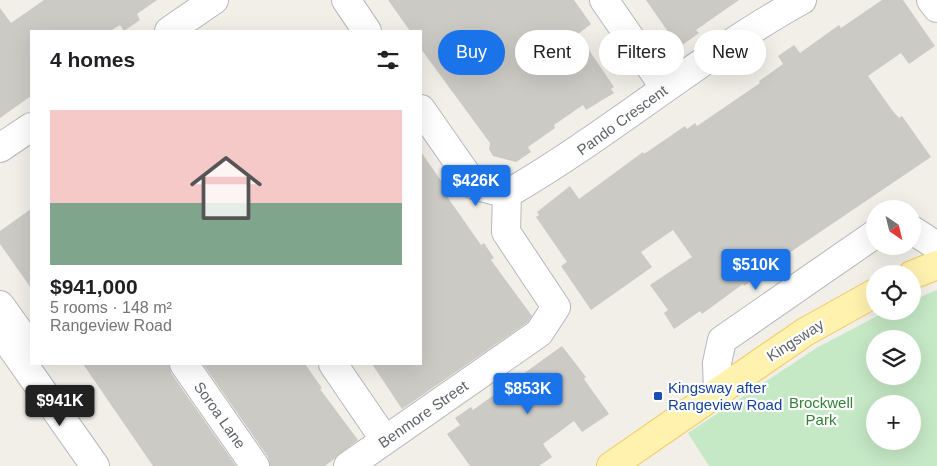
<!DOCTYPE html>
<html lang="en">
<head>
<meta charset="utf-8">
<style>
  :root { --surface:#fff; --page:#f6f6f6; --text:#202124; --muted:#757577; --accent:#1a73e8 }
  body { margin:0; font-family:Arial,sans-serif; background:var(--page); color:var(--text); height:100vh; display:flex; flex-direction:column; font-size:19px; white-space:nowrap }
  * { box-sizing:border-box; margin:0 }
  p { font-size:16px; color:var(--muted) }
  .icon { flex:none; width:28px; height:28px; fill:none; stroke:currentColor; stroke-width:2; stroke-linecap:round; stroke-linejoin:round }
  .map { position:relative; flex:1; overflow:hidden }
  .side { position:absolute; left:30px; top:30px; width:392px; height:335px; display:flex; flex-direction:column; background:var(--surface); border-radius:0px; box-shadow:0 5px 20px #0002 }
  .side>* { flex:none }
  .guide { position:absolute; left:438px; top:30px; width:424px; height:45px; display:flex; gap:10px }
  .needle { width:32px; rotate:145deg }
  .tools { position:absolute; left:866px; top:200px; display:grid; gap:10px }
  .tools a { display:grid; place-items:center; width:55px; height:55px; border-radius:50%; background:var(--surface); box-shadow:0 5px 20px #0002; font-size:25px }
  .price { position:absolute; translate:-50% -42px; padding:0 11px; border-radius:5px; background:var(--accent); color:#fff; font-size:16px; line-height:32px; filter:drop-shadow(0 1px 2px #0008) }
  .price::after { content:''; position:absolute; left:50%; top:30px; width:15px; height:11px; margin-left:-8px; background:inherit; clip-path:polygon(0 0,100% 0,50% 100%) }
  .price.current { background:#222; color:#fff }
  ul { padding:0; list-style:none }
  li { display:grid; align-content:center; gap:10px; height:265px; padding:0 20px }
  li span { display:grid; place-items:center; height:155px; border-radius:0px; color:#555 }
  li>.icon { margin-inline-start:auto }
  span .icon { width:90px; height:90px; fill:#fffc; stroke-width:1 }
  li b { font-size:21px }
  h2 { display:flex; justify-content:space-between; align-items:center; height:60px; padding:0 20px; font-size:21px }
  .pill { padding:0 18px; border-radius:22px; background:var(--surface); box-shadow:0 5px 20px #0002; font-size:18px; line-height:45px }
  .pill.current { background:var(--accent); color:#fff }
  .map>svg:first-child { display:block }
  .green { fill:#c5e8c5; fill-rule:evenodd }
  .building { fill:#cccac5 }
  .lines { fill:none; stroke-linecap:round; stroke-linejoin:round }
  .minor-casing { stroke:#b5b8bc; stroke-width:30 }
  .major-casing { stroke:#f2c960; stroke-width:30 }
  .minor { stroke:#fff; stroke-width:28 }
  .major { stroke:#fff2af; stroke-width:28 }
  .transit-dot { fill:#1a4fb4; stroke:#fff; stroke-width:2 }
  .labels { text-anchor:middle; dominant-baseline:central; stroke-width:4.5; stroke-linejoin:round; paint-order:stroke }
  .street-label { font-size:15px; fill:#5f6368; stroke:#fff }
  .transit-label { font-size:15px; fill:#164399; stroke:#fff; text-anchor:start }
  .park-label { font-size:15px; fill:#348238; stroke:#fff }
</style>
</head>
<body>
<div class="map">
<svg width="937" height="466" viewBox="0 0 937 466">
  <rect width="100%" height="100%" fill="#f1efe8"/>
  <!-- green -->
  <path class="green" d="M937,290v176h-228l-21,-33 130,-86 69,-36h25l1,-11zM875,339h37v37h-37zM875,404h37v37h-37z"/>
  <!-- building -->
  <path class="building" d="M44,0h113l-20,14 3,6 -16,11 -4,-6 -10,6h-79v65l-31,22v-110l11,15z
    M388,0h186l17,24 -13,10 36,53 -3,2 3,4 -28,17 -3,-5 -29,20 1,3 -27,19 3,5 -15,10 -23,-6 -4,-7 1,-6 -69,-94v-18h-11z
    M646,0h93l-43,30 3,3 -18,13 -8,-12 -2,2z
    M882,0h21l32,46 -26,18 -8,-11 -33,23 24,34 7,8 3,-2 29,41 -170,115 1,2 -18,12 -1,-2 -41,30 -2,-3 -26,18 -10,-16 4,-3 -18,-25 42,-28 -19,-27 -32,22 11,15 -61,43 -30,-44 6,-4 -31,-45 3,-2 -2,-3 33,-26 9,13 64,-47 1,2 41,-28 2,3 8,-6 2,3 63,-43 -1,-2 24,-17 -5,-8 16,-11 6,8 39,-28 2,3z
    M421,152l28,40 -3,3 35,50 3,-2 10,15 -3,2 41,56 -4,6 -126,87 -30,-45h49z
    M31,209v79l-31,-44v-13z
    M562,346l24,31 -2,2 25,35 -27,18 -8,-11 -31,23 9,13 -13,9h-69l-23,-32 13,-9 -5,-7 16,-11 2,3z
    M83,364h86l2,9 65,93h-83z
    M203,364h102l17,24 -2,1 38,51 -33,26h-55l-2,-9z"/>
  <g class="lines">
    <!-- minor casing -->
    <g class="minor-casing">
      <path id="minor" d="M346,0l21,31
        M604,0l61,88
        M931,0l6,8
        M169,31l45,-31
        M421,109l53,76 33,9c102,-59 192,-137 295,-194
        M0,148l31,-21
        M912,230l25,16
        M0,305l28,39
        M0,331l95,135
        M184,364l71,102
        M333,364l52,76
        M718,392l-1,-29 5,-23 153,-106
        M348,466l191,-133 17,-26 -50,-75 1,-38"/>
    </g>
    <!-- major casing -->
    <g class="major-casing">
      <path id="major" d="M912,275l25,-10
        M611,466l194,-134 70,-39"/>
    </g>
    <!-- minor -->
    <use href="#minor" class="minor"/>
    <!-- major -->
    <use href="#major" class="major"/>
  </g>
  <!-- markers -->
  <rect class="transit-dot" x="653" y="391" width="10" height="10" rx="2.5"/>
  <g class="labels">
    <!-- street labels -->
    <g class="street-label">
      <text transform="translate(622 120) rotate(-36)">Pando Crescent</text>
      <text transform="translate(795 340) rotate(-33)">Kingsway</text>
      <text transform="translate(423 414) rotate(-35)">Benmore Street</text>
      <text transform="translate(220 415) rotate(55)">Soroa Lane</text>
    </g>
    <!-- transit labels -->
    <g class="transit-label">
      <text x="668" y="387">Kingsway after<tspan x="668" dy="17">Rangeview Road</tspan></text>
    </g>
    <!-- park labels -->
    <g class="park-label">
      <text x="821" y="402">Brockwell<tspan x="821" dy="17">Park</tspan></text>
    </g>
  </g>
</svg>
<div class="tools">
<a><svg class="needle" viewBox="-14 -14 28 28"><path d="M0-13l5 13h-10z" fill="#e53935"/><path d="M0 13l5-13h-10z" fill="#757577"/></svg></a>
<a><svg class="icon" aria-label="locate" viewBox="0 0 24 24"><circle cx="12" cy="12" r="6"/><path d="M12 2v4M12 18v4M2 12h4M18 12h4"/></svg></a>
<a><svg class="icon" aria-label="layers" viewBox="0 0 24 24"><path d="M12 4l9 5-9 5-9-5zM3 14l9 5 9-5"/></svg></a>
<a>+</a>
</div>
<b class="price" style="left:476px;top:207px">$426K</b>
<b class="price" style="left:756px;top:291px">$510K</b>
<b class="price" style="left:528px;top:415px">$853K</b>
<b class="price current" style="left:60px;top:427px">$941K</b>
<div class="guide">
<a class="pill current">Buy</a>
<a class="pill">Rent</a>
<a class="pill">Filters</a>
<a class="pill">New</a>
</div>
<section class="side">
<h2>4 homes<svg class="icon" aria-label="filters" viewBox="0 0 24 24"><path d="M4 7h16M4 17h16"/><circle cx="9" cy="7" r="2"/><circle cx="15" cy="17" r="2"/></svg></h2>
<ul>
<li><span style="background:linear-gradient(#f6c9c9 60%,#7fa58c 0)"><svg class="icon" aria-label="home" viewBox="0 0 24 24"><path d="M3 11l9-7 9 7M6 9v11h12V9"/></svg></span><div><b>$941,000</b><p>5 rooms · 148 m²</p><p>Rangeview Road</p></div></li>
</ul>
</section>
</div>
</body>
</html>
